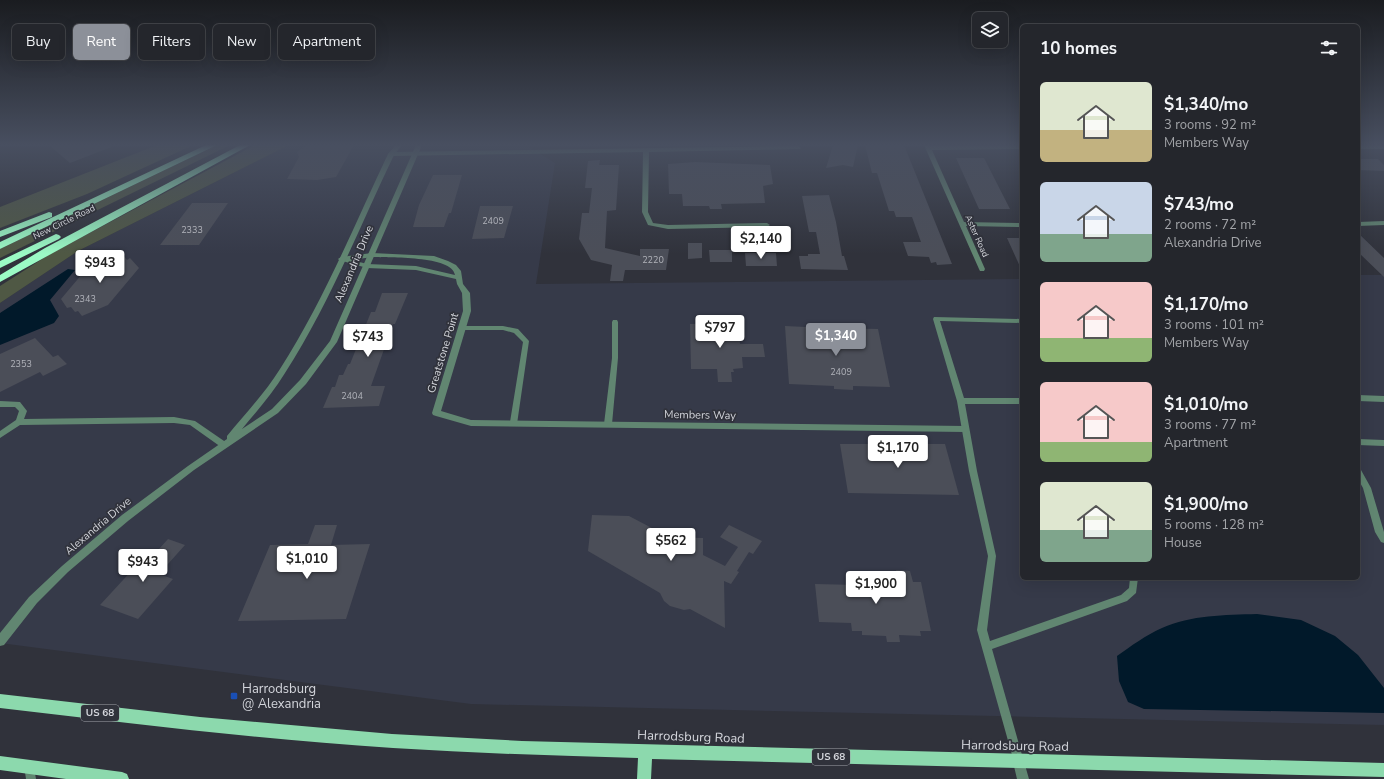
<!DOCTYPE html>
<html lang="en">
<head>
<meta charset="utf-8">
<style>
  :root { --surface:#24262c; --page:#303238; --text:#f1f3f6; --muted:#a3a5a9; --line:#414348; --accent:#8c9099 }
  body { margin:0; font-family:"Nunito Sans",sans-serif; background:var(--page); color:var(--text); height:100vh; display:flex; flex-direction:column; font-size:15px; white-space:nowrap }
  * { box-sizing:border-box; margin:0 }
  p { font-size:13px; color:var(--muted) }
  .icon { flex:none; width:22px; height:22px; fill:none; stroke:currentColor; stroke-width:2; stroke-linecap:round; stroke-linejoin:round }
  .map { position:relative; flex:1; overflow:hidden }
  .side { position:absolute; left:1020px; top:24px; width:340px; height:556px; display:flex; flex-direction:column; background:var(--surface); border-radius:6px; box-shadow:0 4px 16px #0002,0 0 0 1px var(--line) }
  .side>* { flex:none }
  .banner { position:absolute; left:12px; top:24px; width:380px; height:36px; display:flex; gap:8px }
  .controls { position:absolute; left:972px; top:12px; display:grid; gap:8px }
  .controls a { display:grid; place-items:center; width:36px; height:36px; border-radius:6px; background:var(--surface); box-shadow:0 4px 16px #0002,0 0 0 1px var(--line); font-size:20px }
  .price { position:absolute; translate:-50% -34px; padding:0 9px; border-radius:4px; background:#fff; color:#222; font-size:13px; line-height:26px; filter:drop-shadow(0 1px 2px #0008) }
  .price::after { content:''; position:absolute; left:50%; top:24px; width:12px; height:9px; margin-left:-6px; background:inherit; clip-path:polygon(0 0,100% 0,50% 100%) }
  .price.on { background:var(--accent); color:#fff }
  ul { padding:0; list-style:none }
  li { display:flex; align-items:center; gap:12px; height:100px; padding:0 20px }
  li span { display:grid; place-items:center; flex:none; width:112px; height:80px; border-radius:6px; color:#555 }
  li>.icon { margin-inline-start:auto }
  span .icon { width:48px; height:48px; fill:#fffc; stroke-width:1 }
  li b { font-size:17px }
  h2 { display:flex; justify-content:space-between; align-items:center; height:48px; padding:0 20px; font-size:17px }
  .tag { padding:0 14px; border-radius:6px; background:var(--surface); box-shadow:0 4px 16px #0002,0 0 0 1px var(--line); font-size:14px; line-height:36px }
  .tag.on { background:var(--accent); color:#fff }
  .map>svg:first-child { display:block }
  .built { fill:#363a49 }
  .green { fill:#4f5844 }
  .water { fill:#01192a }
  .building { fill:#4b4e58 }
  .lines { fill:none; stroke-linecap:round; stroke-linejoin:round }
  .service { fill:#618671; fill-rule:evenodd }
  .minor { fill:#618671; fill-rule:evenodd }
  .tertiary { fill:#618671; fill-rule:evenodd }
  .primary { fill:#8cd9ad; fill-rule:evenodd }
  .motorway { fill:#9bfac5; fill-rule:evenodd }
  .transit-dot { fill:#1a4fb4; stroke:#30323b; stroke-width:1.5 }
  .labels { text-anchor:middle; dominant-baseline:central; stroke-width:3.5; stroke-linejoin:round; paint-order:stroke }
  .number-label { font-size:9px; fill:#b1b3ba }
  .far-street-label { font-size:9px; fill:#d3d5db; stroke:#30323b }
  .shield { fill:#30323b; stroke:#a2a4ab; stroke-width:1 }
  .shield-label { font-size:10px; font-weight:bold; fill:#d3d5db }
  .street-label { font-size:11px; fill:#d3d5db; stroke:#30323b }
  .near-poi-label { font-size:13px; fill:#d3d5db; stroke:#30323b; text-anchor:start }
  .near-street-label { font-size:13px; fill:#d3d5db; stroke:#30323b }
</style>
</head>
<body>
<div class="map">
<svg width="1384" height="779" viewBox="0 0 1384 779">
  <rect width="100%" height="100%" fill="#30323b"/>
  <!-- built -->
  <path class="built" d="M289,145h237l29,18 -19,121 486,-5v299h336v-303h26v450l-913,-21 -471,-61v-340l78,-52z"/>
  <!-- green -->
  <path class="green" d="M157,145h36l-106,49 -87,34v-21z
    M217,145h13l-230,113v-9z
    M255,145h34l-211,106 -78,52v-17l50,-32z"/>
  <!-- water -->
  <path class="water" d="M68,269l7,1 -25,30 9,16 -5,7 -54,22v-32z
    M1257,614l44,6 34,16 23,19 26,33v25l-240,-4 -16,-7 -9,-21 -2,-25c14,-10 29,-21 45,-28 29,-13 63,-13 95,-14z"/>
  <!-- building -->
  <path class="building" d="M49,145h65v1l-44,17z
    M354,145l-18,32 -19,3 -30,-1 12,-22 -2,-5 9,-6z
    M833,145h25l-5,22 -10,-2 -17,3z
    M865,145h39l48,119 -15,1 -1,-3 -5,1 -2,-6 -21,-1 -5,-14h18l-9,-25h-16l-2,-6h-5l-12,-38h-5z
    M956,158h28l26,51h-31z
    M1358,159h20l6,6v6l-26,-1z
    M600,160l-1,5h20l-3,45 -9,1 -2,37 35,8v-7h29l-3,21h-41l-2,11h-13l2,-16 -21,-5 -12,-21 3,-26h7l3,-25h-7l3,-27z
    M695,162l75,3 3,19 -10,2 2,17 -44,1 1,5h-12l-1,-3h-26l-1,-12h-13l-1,-30z
    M433,175h29l-11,38h-2l-5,14h-31l6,-22z
    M829,195l7,27 6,34h2l4,14 -47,-1 -2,-13h9v-2h12l-4,-22h-7l-7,-36z
    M192,203h36l-29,42h-39z
    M480,206h33l-9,32 -32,1z
    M1358,233l26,25v19l-26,-25z
    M1007,238h15v33z
    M688,243h14v15l-14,1z
    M709,250h23v12h-22z
    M115,252l4,5 4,-2 4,5 3,-2 9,10 -31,37 -26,11 -4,-5 -3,1 -4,-5 -4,1 -6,-9 32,-38z
    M745,253h31l1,13h-31z
    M382,293h26l-13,31h-2l-22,62h14l-6,20 -56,2 9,-21h3l4,-12h4l5,-11h2l21,-52h4z
    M738,323l2,21h23l2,13h-23l1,11 -10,1 1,3h-3l1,10h-14l-1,-13h-26l-1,-45z
    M826,324h12v4l40,1 12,58 -37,-1v4l-19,-1v-3l-45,-2 -4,-58 42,2z
    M35,338l18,19 5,-2 9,9 -24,12 -3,-4 -40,20v-38z
    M840,444h105l14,51 -111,-2z
    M592,515l37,1 40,21 34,1v17l22,11 13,-19 -18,-10 9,-12 33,16 -9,13 -4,-2 -12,19 2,1 -8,12 -7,-3 1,47 -35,-19 -6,1 -14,-4 -6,-5 -4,-8 -72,-42z
    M315,525h22l-6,20 39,-1 -24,75 -108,2 32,-76 38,-1z
    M168,539l17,6 -26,29 14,5 -35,40 -38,-14 35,-38 6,2z
    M896,570l14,1 3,11h8l10,49h-11l1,5 -22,-1 1,7h-13l-1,-6 -24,-1v-4h-10l-1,-8 -32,-1 -4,-38 42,1 -2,-12h42z"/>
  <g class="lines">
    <!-- service -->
    <path class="service" d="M934,317l88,2v4l-82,-2 24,77h58v6h-57l12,67 19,85 -9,74 3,11 131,-46 8,-7 1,-10h8l-2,15 -9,8 -135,48 32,113 -1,4 -4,1 -4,-1 -1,-4 -37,-132 11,-74 -19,-85 -12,-70 -24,-82z
      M613,320h4l1,2v36l-6,66 -1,2h-6l-1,-2 8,-66v-36z
      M460,326h43l15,3 11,12 -12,83h-6l-1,-2 13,-80 -9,-9 -11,-3h-41l-3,-2z
      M1358,395l26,1v6l-26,-1z
      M0,401l20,1 7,9 -3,8 150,-2 21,4 32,22 1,2 -1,2h-6l-31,-22 -16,-2 -154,2 -20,13v-7l16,-11 3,-9 -4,-4h-15z
      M1358,439l26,1v6l-26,-1z
      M1358,469l3,1 10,18 13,44v11l-3,-1 -6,-10 -12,-44 -5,-9z
      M29,761l4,1 3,17h-10l-2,-13 1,-4z"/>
    <!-- minor -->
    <path class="minor" d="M924,145h6v1l92,-1v4l-90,1 32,72 58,1v4l-56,-1 19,43 -1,2h-4l-1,-2z
      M1358,145h26v4h-26z
      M798,146l3,2 -1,1 -151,3 -1,60 5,11 15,2 99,-2 3,2 -3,2 -99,2 -20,-4 -6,-13 1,-60 -252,4 -3,-2 3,-2z
      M1384,221v4l-26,1v-4z
      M372,253l62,3 14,5 8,4 5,6 2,13 7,9 1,18 -30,100 30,9 494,6 3,1 1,2 -1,2 -3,1 -494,-6 -35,-10 -3,-1 -1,-2 31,-102 -1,-18 -5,-9 -1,-5 -40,-9 -49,-2 -28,-8 -1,-1 3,-2zM372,257c16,1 80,-2 83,18l-39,-9 -49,-2 -15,-4z
      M1019,756l4,2 6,21h-12l-4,-17 2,-4z"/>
    <!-- tertiary -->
    <path class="tertiary" d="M396,145h6l-8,10c-35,73 -65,150 -109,218 -12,20 -28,38 -43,56l30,-20 28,-29 30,-39 86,-196h6l-85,197 -31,42 -28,29 -84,57 -66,51 -60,51 -31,31 -33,42 -4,1v-13l29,-36 33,-31 60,-51 66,-49 39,-27v-3c18,-22 38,-43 53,-67 43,-67 74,-143 108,-215z"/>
    <!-- primary -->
    <path class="primary" d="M0,694l200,23 192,17 130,7 862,22v14l-732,-18 -1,20h-14l1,-21c-82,-2 -163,-5 -245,-10 -131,-8 -262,-25 -393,-40z
      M0,756l122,16 5,2 2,5h-63l-66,-9z"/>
    <!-- motorway -->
    <path class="motorway" d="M206,145h11l-217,104v-7z
      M240,145h10l-250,137v-7l45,-27z
      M49,212l3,1v4l-52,20v-6z
      M56,234l3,1 2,2 -2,2 -59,29v-7z"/>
  </g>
  <!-- sky -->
  <linearGradient id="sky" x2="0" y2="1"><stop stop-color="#1a1c20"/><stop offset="0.57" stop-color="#484f60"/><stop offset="1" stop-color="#484f60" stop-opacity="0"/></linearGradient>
  <rect width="1384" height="254" fill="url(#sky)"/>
  <!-- markers -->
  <rect class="transit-dot" x="230" y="692" width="8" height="8" rx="2"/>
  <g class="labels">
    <!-- number labels -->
    <g class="number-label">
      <text x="493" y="221">2409</text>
      <text x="192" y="230">2333</text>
      <text x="653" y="260">2220</text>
      <text x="85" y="299">2343</text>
      <text x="21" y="364">2353</text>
      <text x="841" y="372">2409</text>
      <text x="352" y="396">2404</text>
    </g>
    <!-- far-street labels -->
    <g class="far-street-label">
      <text transform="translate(64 222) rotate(-26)">New Circle Road</text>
      <text transform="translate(977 236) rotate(66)">Aster Road</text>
    </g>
    <!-- shield labels -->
    <g class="shield">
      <rect x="81" y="705" width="38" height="16" rx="3"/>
      <rect x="812" y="749" width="38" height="16" rx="3"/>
    </g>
    <g class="shield-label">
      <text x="100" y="713">US 68</text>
      <text x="831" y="757">US 68</text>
    </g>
    <!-- street labels -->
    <g class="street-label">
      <text transform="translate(354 264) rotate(-67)">Alexandria Drive</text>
      <text transform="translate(443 353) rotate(-73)">Greatstone Point</text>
      <text transform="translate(700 415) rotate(1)">Members Way</text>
      <text transform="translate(98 526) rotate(-40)">Alexandria Drive</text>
    </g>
    <!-- near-poi labels -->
    <g class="near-poi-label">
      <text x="242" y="689">Harrodsburg<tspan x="242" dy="15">@ Alexandria</tspan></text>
    </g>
    <!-- near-street labels -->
    <g class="near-street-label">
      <text transform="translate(691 737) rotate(2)">Harrodsburg Road</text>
      <text transform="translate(1015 746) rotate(1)">Harrodsburg Road</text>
    </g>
  </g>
</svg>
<div class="controls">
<a><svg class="icon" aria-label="layers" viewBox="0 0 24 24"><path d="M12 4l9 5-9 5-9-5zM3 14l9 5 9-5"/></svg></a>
</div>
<b class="price" style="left:761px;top:260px">$2,140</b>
<b class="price" style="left:100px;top:284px">$943</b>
<b class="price" style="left:720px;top:349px">$797</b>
<b class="price on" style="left:836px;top:357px">$1,340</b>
<b class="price" style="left:368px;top:358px">$743</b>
<b class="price" style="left:898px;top:469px">$1,170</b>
<b class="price" style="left:671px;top:562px">$562</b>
<b class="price" style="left:307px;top:580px">$1,010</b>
<b class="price" style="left:143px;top:583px">$943</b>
<b class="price" style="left:876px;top:605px">$1,900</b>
<div class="banner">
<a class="tag">Buy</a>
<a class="tag on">Rent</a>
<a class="tag">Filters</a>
<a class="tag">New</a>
<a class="tag">Apartment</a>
</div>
<section class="side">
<h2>10 homes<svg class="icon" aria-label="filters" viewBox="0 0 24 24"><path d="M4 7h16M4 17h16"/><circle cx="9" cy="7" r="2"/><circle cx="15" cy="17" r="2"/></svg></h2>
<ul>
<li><span style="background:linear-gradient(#dfe7d0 60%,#c2b280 0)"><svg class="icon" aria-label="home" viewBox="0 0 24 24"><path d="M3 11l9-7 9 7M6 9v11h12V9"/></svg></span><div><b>$1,340/mo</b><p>3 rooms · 92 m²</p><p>Members Way</p></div></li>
<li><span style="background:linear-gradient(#c9d6e8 65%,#7fa58c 0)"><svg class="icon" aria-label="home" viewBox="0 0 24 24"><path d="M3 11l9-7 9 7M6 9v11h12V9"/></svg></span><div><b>$743/mo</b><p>2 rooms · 72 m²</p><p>Alexandria Drive</p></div></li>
<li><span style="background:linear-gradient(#f6c9c9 70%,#8fb573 0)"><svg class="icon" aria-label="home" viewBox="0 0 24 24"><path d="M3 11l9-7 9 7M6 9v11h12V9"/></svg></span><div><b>$1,170/mo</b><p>3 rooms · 101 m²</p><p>Members Way</p></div></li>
<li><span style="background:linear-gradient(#f6c9c9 75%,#8fb573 0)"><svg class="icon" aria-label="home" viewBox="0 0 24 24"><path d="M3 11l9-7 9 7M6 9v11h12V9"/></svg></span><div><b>$1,010/mo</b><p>3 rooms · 77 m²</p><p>Apartment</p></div></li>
<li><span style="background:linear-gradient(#dfe7d0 60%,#7fa58c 0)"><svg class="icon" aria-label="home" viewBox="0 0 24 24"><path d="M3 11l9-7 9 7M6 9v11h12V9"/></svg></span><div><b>$1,900/mo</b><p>5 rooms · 128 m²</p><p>House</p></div></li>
</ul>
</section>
</div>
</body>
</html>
